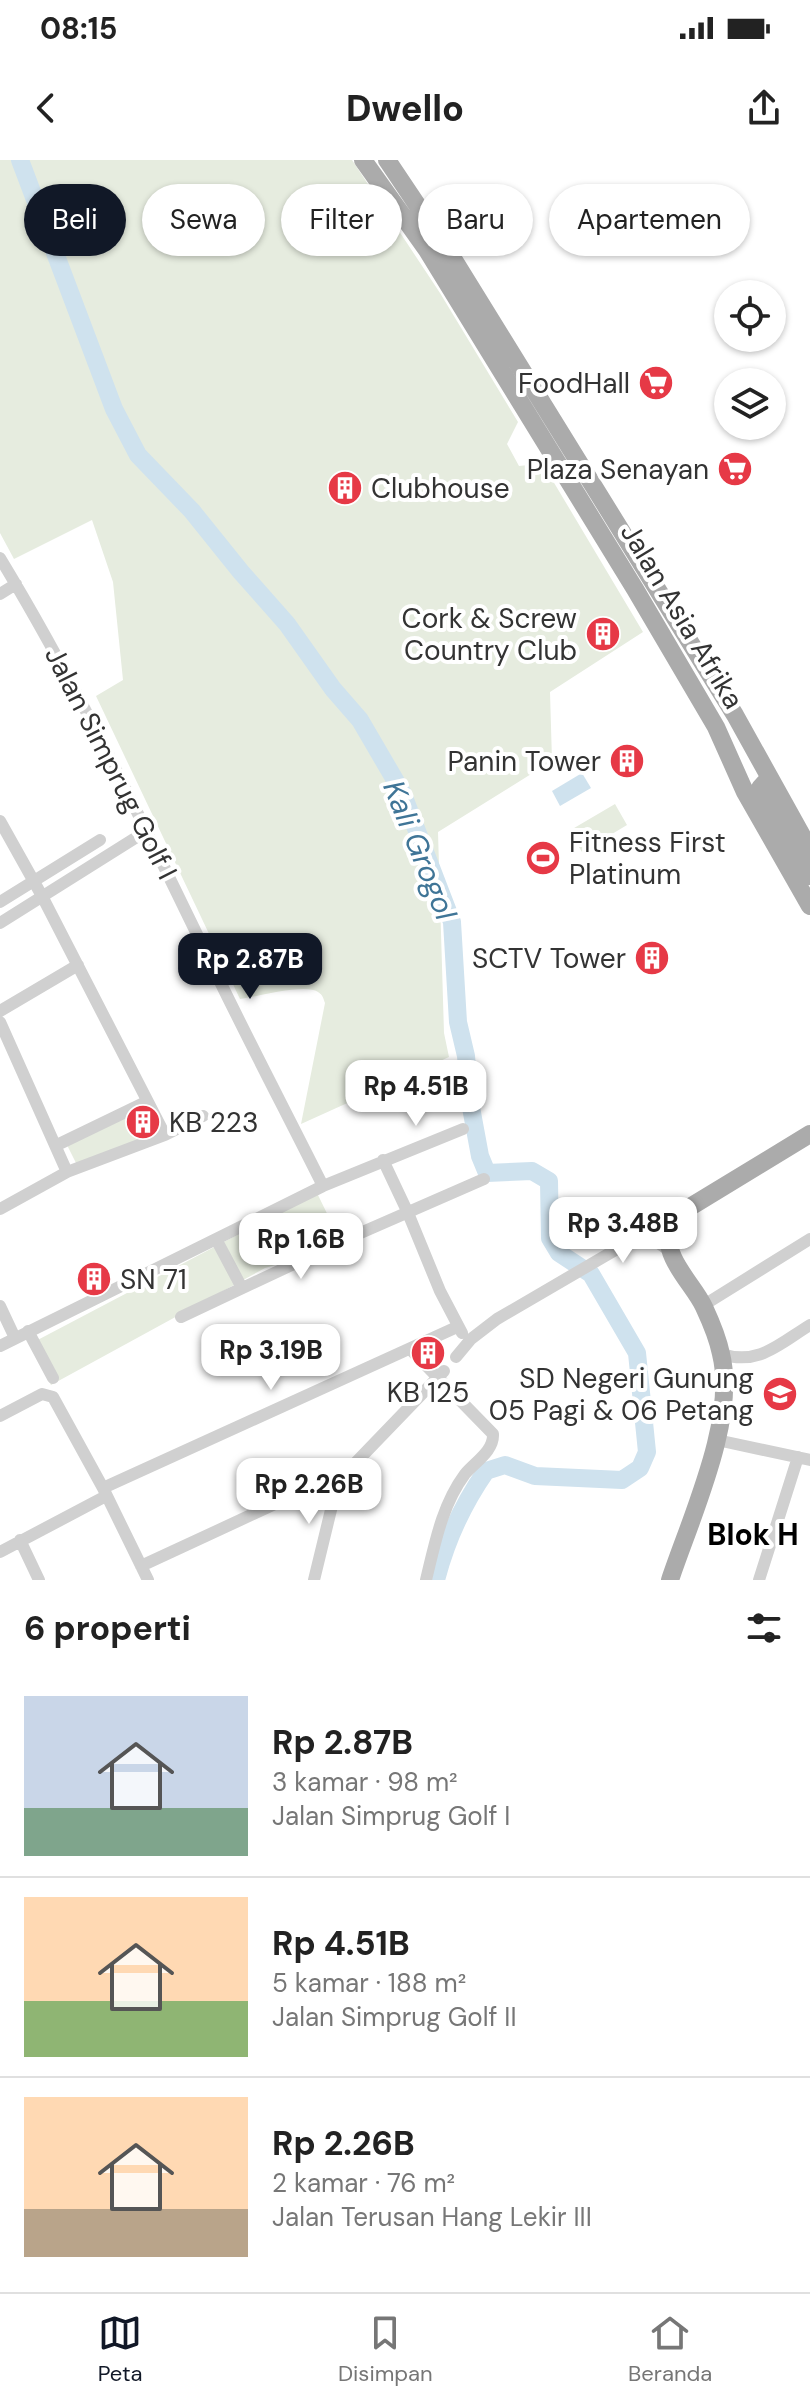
<!DOCTYPE html>
<html lang="id">
<head>
<meta charset="utf-8">
<style>
  :root { --surface:#fff; --page:#f6f6f6; --text:#222; --muted:#767676; --line:#e0e0e0; --accent:#111827 }
  body { margin:0; font-family:"DM Sans",sans-serif; background:var(--page); color:var(--text); height:100vh; display:flex; flex-direction:column; font-size:30px; white-space:nowrap }
  * { box-sizing:border-box; margin:0 }
  p { font-size:26px; color:var(--muted) }
  .icon { flex:none; width:44px; height:44px; fill:none; stroke:currentColor; stroke-width:2; stroke-linecap:round; stroke-linejoin:round }
  .map { position:relative; height:1420px; overflow:hidden }
  .sheet { display:flex; flex-direction:column; background:var(--surface); flex:1 }
  .sheet>* { flex:none }
  .banner { position:absolute; left:24px; top:24px; width:762px; height:72px; display:flex; gap:16px }
  .fabs { position:absolute; left:714px; top:120px; display:grid; gap:16px }
  .fabs a { display:grid; place-items:center; width:72px; height:72px; border-radius:50%; background:var(--surface); box-shadow:0 2px 6px #0004; font-size:40px }
  .price { position:absolute; translate:-50% -68px; padding:0 18px; border-radius:16px; background:#fff; color:#222; font-size:26px; line-height:52px; filter:drop-shadow(0 2px 4px #0008) }
  .price::after { content:''; position:absolute; left:50%; top:48px; width:24px; height:18px; margin-left:-12px; background:inherit; clip-path:polygon(0 0,100% 0,50% 100%) }
  .price.current { background:var(--accent); color:#fff }
  ul { padding:0; list-style:none }
  li { display:flex; align-items:center; gap:24px; height:200px; padding:0 24px }
  li+li { border-top:2px solid var(--line) }
  li span { display:grid; place-items:center; flex:none; width:224px; height:160px; border-radius:0px; color:#555 }
  li>.icon { margin-inline-start:auto }
  span .icon { width:96px; height:96px; fill:#fffc; stroke-width:1 }
  li b { font-size:34px }
  h2 { display:flex; justify-content:space-between; align-items:center; height:96px; padding:0 24px; font-size:34px }
  .chip { padding:0 28px; border-radius:36px; background:var(--surface); box-shadow:0 2px 6px #0004; font-size:28px; line-height:72px }
  .chip.current { background:var(--accent); color:#fff }
  .status { display:flex; justify-content:space-between; align-items:center; height:56px; padding:0 40px; background:var(--surface); direction:ltr }
  .status svg { height:22px; fill:currentColor }
  header { display:flex; justify-content:space-between; align-items:center; height:104px; padding:0 24px; background:var(--surface); font-size:36px; font-weight:800 }
  .dock { display:flex; justify-content:space-around; align-items:center; height:112px; border-top:2px solid var(--line); background:var(--surface); font-size:22px; color:var(--muted) }
  .dock a { display:grid; justify-items:center; gap:4px }
  .dock .current { color:var(--accent) }
  .map>svg:first-child { display:block }
  .green { fill:#e6ecdf }
  .water { fill:#cfe2ee }
  .lines { fill:none; stroke-linecap:round; stroke-linejoin:round }
  .river { stroke:#cfe2ee; stroke-width:18 }
  .street { stroke:#d0d0d0; stroke-width:12 }
  .primary { stroke:#ababab; stroke-width:18 }
  .labels { text-anchor:middle; dominant-baseline:central; stroke-width:8; stroke-linejoin:round; paint-order:stroke }
  .poi-label { font-size:28px; fill:#333; stroke:#fff; text-anchor:end }
  .street-label { font-size:28px; fill:#333; stroke:#fff }
  .water-label { font-size:30px; font-style:italic; fill:#3f7597; stroke:#fff }
  .neighbourhood-label { font-size:30px; font-weight:bold; fill:#000; stroke:#fff }
</style>
</head>
<body>
<div class="status"><b>08:15</b><svg viewBox="0 0 49 12"><path d="M0 12V9h3v3zM5 12V6h3v6zM10 12V3h3v9zM15 12V0h3v12zM26 1h20v11H26zM47 4h2v5h-2z"/></svg></div>
<header><svg class="icon" aria-label="back" viewBox="0 0 24 24"><path d="M15 5l-7 7 7 7"/></svg>Dwello<svg class="icon" aria-label="share" viewBox="0 0 24 24"><path d="M12 15V3M7 8l5-5 5 5M5 13v7h14v-7"/></svg></header>
<div class="map">
<svg width="810" height="1420" viewBox="0 0 810 1420">
  <rect width="100%" height="100%" fill="#fff"/>
  <!-- green -->
  <path class="green" d="M0,0h352l88,133 78,129 -11,22 12,22 19,-2 9,7 96,161 -93,60 2,69 -114,71 6,201 5,24 -148,67 24,-121c-2,-5 -2,-8 -7,-11 -13,-9 -62,5 -78,7l-144,-303 27,-16 -10,-98 -21,-62 -78,39 -14,-26z
    M615,644l12,21 -45,27 -13,-21z
    M142,947l11,28 -75,32 -12,-24z
    M317,1033l22,45 -44,21 -30,9 -214,117 -21,-41z"/>
  <!-- water -->
  <path class="water" d="M582,613l9,15 -31,18 -8,-15z"/>
  <g class="lines">
    <!-- river -->
    <path class="river" d="M20,0l94,249 24,46 54,56 49,61 46,52 46,65 27,31 42,72 50,130 6,100 8,34 4,46 10,54 7,17 45,-2 17,10 1,57 9,15 32,21 46,79 10,99 -7,16 -18,12 -87,-4 -30,-11 -19,6c-23,33 -40,70 -50,109"/>
    <!-- street -->
    <path class="street" d="M0,398c79,130 144,268 211,405 36,75 75,149 112,223
      M0,434l16,-10
      M0,661l42,75 123,239
      M0,742l100,-62
      M0,763l148,-93
      M0,851l78,-46
      M0,862l67,150
      M57,985l89,-43
      M383,1000l25,53 32,78 22,42
      M0,1049l67,-37 98,-37 38,-19
      M641,1074l9,3 20,14
      M216,1079l26,49
      M704,1145l106,-66
      M0,1146l15,32
      M181,1157l168,-79 135,-59
      M28,1171l25,47
      M0,1186l323,-160 140,-57
      M411,1190l82,84c1,17 -18,28 -28,40 -23,31 -30,69 -39,106
      M721,1194c38,12 58,-10 89,-29
      M456,1197l15,-18 26,-20 180,-105
      M0,1256l42,-22 11,3 50,91 45,92
      M717,1280l93,20
      M338,1321l106,-110
      M103,1328l354,-161
      M20,1380l19,40
      M0,1392l106,-56
      M141,1406l177,-82 20,-3
      M314,1420l24,-99
      M759,1420l39,-123"/>
    <!-- primary -->
    <path class="primary" d="M363,0l64,90 208,339 81,138 29,65 65,114
      M387,0l65,97 283,458 75,135
      M769,618l-9,10v6l50,82
      M670,1420c21,-63 67,-161 51,-226 -3,-15 -10,-32 -17,-47 -10,-22 -42,-50 -34,-76 3,-10 13,-17 20,-24l120,-73"/>
  </g>
  <!-- icons -->
  <defs>
    <g id="supermarket-disc" transform="scale(1.8)"><circle r="9.5" fill="#e63946" stroke="#fff"/><path d="M-6-5.5h2.5l.6 2H6L4.5 2H-2.5L-4.4-4H-6ZM-1.5 3.2a1.3 1.3 0 1 0 .1 0ZM3 3.2a1.3 1.3 0 1 0 .1 0Z" fill="#fff"/></g>
    <g id="building-disc" transform="scale(1.8)"><circle r="9.5" fill="#e63946" stroke="#fff"/><path d="M-4-6H4V6H1V3H-1V6H-4ZM-2.5-4.3h1.7v1.8h-1.7ZM.8-4.3h1.7v1.8H.8ZM-2.5-1h1.7V.8h-1.7ZM.8-1h1.7V.8H.8Z" fill="#fff"/></g>
    <g id="stadium-disc" transform="scale(1.8)"><circle r="9.5" fill="#e63946" stroke="#fff"/><path d="M0-5a6.5 5 0 1 0 0 10a6.5 5 0 1 0 0-10ZM-3.5-1.8h7v3.6h-7Z" fill="#fff"/></g>
    <g id="school-disc" transform="scale(1.8)"><circle r="9.5" fill="#e63946" stroke="#fff"/><path d="M0-5L7-2L0 1L-7-2ZM-4 1L0 2.5L4 1V4Q0 6-4 4Z" fill="#fff"/></g>
  </defs>
  <g fill-rule="evenodd">
    <use href="#supermarket-disc" x="656" y="223"/>
    <use href="#supermarket-disc" x="735" y="309"/>
    <use href="#building-disc" x="345" y="328"/>
    <use href="#building-disc" x="603" y="474"/>
    <use href="#building-disc" x="627" y="601"/>
    <use href="#stadium-disc" x="543" y="698"/>
    <use href="#building-disc" x="652" y="798"/>
    <use href="#building-disc" x="143" y="962"/>
    <use href="#building-disc" x="94" y="1119"/>
    <use href="#building-disc" x="428" y="1193"/>
    <use href="#school-disc" x="780" y="1234"/>
  </g>
  <g class="labels">
    <!-- poi labels -->
    <g class="poi-label">
      <text x="630" y="223">FoodHall</text>
      <text x="709" y="309">Plaza Senayan</text>
      <text x="371" y="328" text-anchor="start">Clubhouse</text>
      <text x="577" y="458">Cork &amp; Screw<tspan x="577" dy="32">Country Club</tspan></text>
      <text x="601" y="601">Panin Tower</text>
      <text x="569" y="682" text-anchor="start">Fitness First<tspan x="569" dy="32">Platinum</tspan></text>
      <text x="626" y="798">SCTV Tower</text>
      <text x="169" y="962" text-anchor="start">KB 223</text>
      <text x="120" y="1119" text-anchor="start">SN 71</text>
      <text x="754" y="1218">SD Negeri Gunung<tspan x="754" dy="32">05 Pagi &amp; 06 Petang</tspan></text>
      <text x="428" y="1232" text-anchor="middle">KB 125</text>
    </g>
    <!-- street labels -->
    <g class="street-label">
      <text transform="translate(682 456) rotate(59)">Jalan Asia Afrika</text>
      <text transform="translate(111 603) rotate(63)">Jalan Simprug Golf I</text>
    </g>
    <!-- water labels -->
    <g class="water-label">
      <text transform="translate(420 690) rotate(68)">Kali Grogol</text>
    </g>
    <!-- neighbourhood labels -->
    <g class="neighbourhood-label">
      <text x="753" y="1374">Blok H</text>
    </g>
  </g>
</svg>
<div class="fabs">
<a><svg class="icon" aria-label="locate" viewBox="0 0 24 24"><circle cx="12" cy="12" r="6"/><path d="M12 2v4M12 18v4M2 12h4M18 12h4"/></svg></a>
<a><svg class="icon" aria-label="layers" viewBox="0 0 24 24"><path d="M12 4l9 5-9 5-9-5zM3 14l9 5 9-5"/></svg></a>
</div>
<b class="price current" style="left:250px;top:841px">Rp 2.87B</b>
<b class="price" style="left:416px;top:968px">Rp 4.51B</b>
<b class="price" style="left:623px;top:1105px">Rp 3.48B</b>
<b class="price" style="left:301px;top:1121px">Rp 1.6B</b>
<b class="price" style="left:271px;top:1232px">Rp 3.19B</b>
<b class="price" style="left:309px;top:1366px">Rp 2.26B</b>
<div class="banner">
<a class="chip current">Beli</a>
<a class="chip">Sewa</a>
<a class="chip">Filter</a>
<a class="chip">Baru</a>
<a class="chip">Apartemen</a>
</div>
</div>
<section class="sheet">
<h2>6 properti<svg class="icon" aria-label="filters" viewBox="0 0 24 24"><path d="M4 7h16M4 17h16"/><circle cx="9" cy="7" r="2"/><circle cx="15" cy="17" r="2"/></svg></h2>
<ul>
<li><span style="background:linear-gradient(#c9d6e8 70%,#7fa58c 0)"><svg class="icon" aria-label="home" viewBox="0 0 24 24"><path d="M3 11l9-7 9 7M6 9v11h12V9"/></svg></span><div><b>Rp 2.87B</b><p>3 kamar · 98 m²</p><p>Jalan Simprug Golf I</p></div></li>
<li><span style="background:linear-gradient(#ffd9b3 65%,#8fb573 0)"><svg class="icon" aria-label="home" viewBox="0 0 24 24"><path d="M3 11l9-7 9 7M6 9v11h12V9"/></svg></span><div><b>Rp 4.51B</b><p>5 kamar · 188 m²</p><p>Jalan Simprug Golf II</p></div></li>
<li><span style="background:linear-gradient(#ffd9b3 70%,#b9a48a 0)"><svg class="icon" aria-label="home" viewBox="0 0 24 24"><path d="M3 11l9-7 9 7M6 9v11h12V9"/></svg></span><div><b>Rp 2.26B</b><p>2 kamar · 76 m²</p><p>Jalan Terusan Hang Lekir III</p></div></li>
</ul>
</section>
<nav class="dock">
<a class="current"><svg class="icon" aria-label="map" viewBox="0 0 24 24"><path d="M3 6l6-2 6 2 6-2v14l-6 2-6-2-6 2zM9 4v14M15 6v14"/></svg>Peta</a>
<a><svg class="icon" aria-label="saved" viewBox="0 0 24 24"><path d="M7 4h10v16l-5-4-5 4z"/></svg>Disimpan</a>
<a><svg class="icon" aria-label="home" viewBox="0 0 24 24"><path d="M3 11l9-7 9 7M6 9v11h12V9"/></svg>Beranda</a>
</nav>
</body>
</html>
